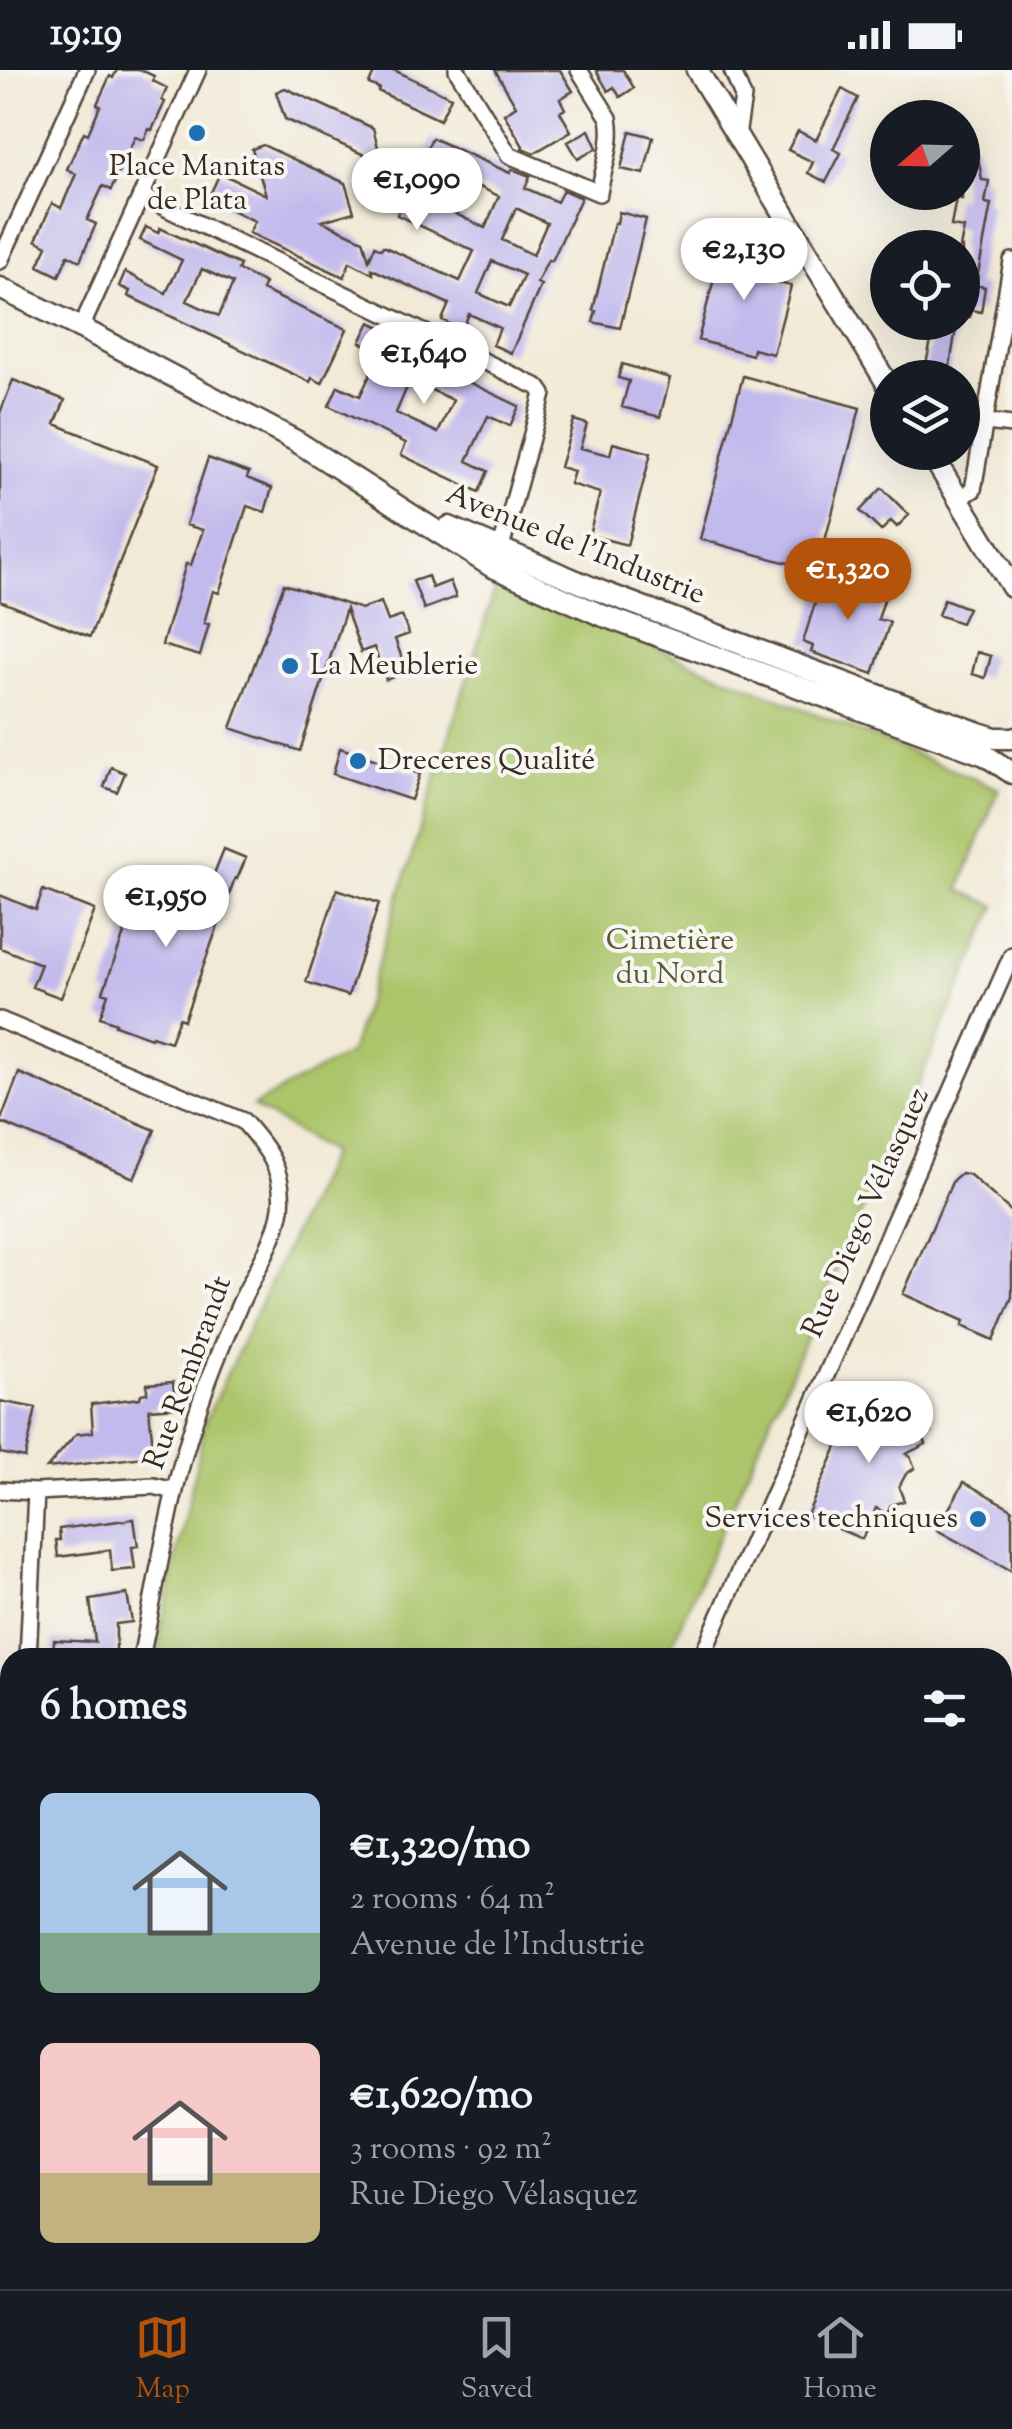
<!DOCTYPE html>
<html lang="en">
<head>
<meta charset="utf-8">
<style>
  :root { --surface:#171b24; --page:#20242c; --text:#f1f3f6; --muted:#9ea1a6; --line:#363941; --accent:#b45309 }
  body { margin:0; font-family:"Sorts Mill Goudy",serif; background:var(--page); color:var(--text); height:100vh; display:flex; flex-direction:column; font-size:38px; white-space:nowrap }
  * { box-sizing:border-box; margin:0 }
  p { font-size:32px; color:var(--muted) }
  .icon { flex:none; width:55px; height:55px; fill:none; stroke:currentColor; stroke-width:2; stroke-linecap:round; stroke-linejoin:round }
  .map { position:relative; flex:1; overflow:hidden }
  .details { position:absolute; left:0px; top:1578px; width:1012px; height:642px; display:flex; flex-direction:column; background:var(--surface); border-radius:30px 30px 0 0; box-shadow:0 10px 40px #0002 }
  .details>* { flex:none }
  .needle { width:65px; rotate:250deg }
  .buttons { position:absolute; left:870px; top:30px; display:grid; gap:20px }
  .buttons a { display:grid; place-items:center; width:110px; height:110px; border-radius:50%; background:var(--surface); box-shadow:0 10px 40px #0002; font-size:50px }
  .price { position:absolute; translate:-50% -85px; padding:0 22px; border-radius:35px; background:#fff; color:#222; font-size:32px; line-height:65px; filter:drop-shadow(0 2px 5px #0008) }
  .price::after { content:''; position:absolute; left:50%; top:60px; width:30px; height:22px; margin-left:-15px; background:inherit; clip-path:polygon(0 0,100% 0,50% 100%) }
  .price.on { background:var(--accent); color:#fff }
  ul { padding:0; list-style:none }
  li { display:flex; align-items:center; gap:30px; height:250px; padding:0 40px }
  li span { display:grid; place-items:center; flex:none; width:280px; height:200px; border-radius:15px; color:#555 }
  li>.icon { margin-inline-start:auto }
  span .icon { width:120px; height:120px; fill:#fffc; stroke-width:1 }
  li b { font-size:42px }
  h2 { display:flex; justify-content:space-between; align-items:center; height:120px; padding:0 40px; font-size:42px }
  .status { display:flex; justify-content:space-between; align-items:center; height:70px; padding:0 50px; background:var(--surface); direction:ltr }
  .status svg { height:28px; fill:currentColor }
  .menu { display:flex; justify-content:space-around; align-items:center; height:140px; border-top:2px solid var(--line); background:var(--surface); font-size:28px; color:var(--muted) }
  .menu a { display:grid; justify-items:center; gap:5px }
  .menu .on { color:var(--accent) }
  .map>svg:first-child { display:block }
  .green { fill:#acc56b; stroke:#747844; stroke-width:2.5 }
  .building { fill:#c2baec; fill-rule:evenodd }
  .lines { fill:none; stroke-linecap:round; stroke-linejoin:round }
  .minor-casing { stroke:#56473a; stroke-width:20 }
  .tertiary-casing { stroke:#56473a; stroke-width:25 }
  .secondary-casing { stroke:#56473a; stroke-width:28 }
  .minor { stroke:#fff; stroke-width:15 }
  .tertiary { stroke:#fff; stroke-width:20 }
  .secondary { stroke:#fff; stroke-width:22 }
  .poi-dot { fill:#1f6fb2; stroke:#f6f6f2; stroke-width:4 }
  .labels { text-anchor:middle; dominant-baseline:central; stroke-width:8; stroke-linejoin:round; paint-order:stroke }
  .poi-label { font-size:30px; fill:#3b2a1e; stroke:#f6f6f2; text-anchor:start }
  .street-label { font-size:30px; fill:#3b2a1e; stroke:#f6f6f2 }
  .park-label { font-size:30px; fill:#5d5835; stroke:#f6f6f2 }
</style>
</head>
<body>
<div class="status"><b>19:19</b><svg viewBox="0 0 49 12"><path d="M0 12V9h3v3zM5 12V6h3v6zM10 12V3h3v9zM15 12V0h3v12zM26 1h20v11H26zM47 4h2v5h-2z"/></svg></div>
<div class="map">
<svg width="1012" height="2219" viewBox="0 0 1012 2219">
  <rect width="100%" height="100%" fill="#f6f6f2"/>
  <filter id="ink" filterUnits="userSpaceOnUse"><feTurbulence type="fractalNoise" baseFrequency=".01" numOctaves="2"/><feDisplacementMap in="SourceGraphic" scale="20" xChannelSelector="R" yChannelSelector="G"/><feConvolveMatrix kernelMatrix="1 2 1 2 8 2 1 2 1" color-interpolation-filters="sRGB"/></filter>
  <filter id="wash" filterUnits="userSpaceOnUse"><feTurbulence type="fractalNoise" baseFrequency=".0048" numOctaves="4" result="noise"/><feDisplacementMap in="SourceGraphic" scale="40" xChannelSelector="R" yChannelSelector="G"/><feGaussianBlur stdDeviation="2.25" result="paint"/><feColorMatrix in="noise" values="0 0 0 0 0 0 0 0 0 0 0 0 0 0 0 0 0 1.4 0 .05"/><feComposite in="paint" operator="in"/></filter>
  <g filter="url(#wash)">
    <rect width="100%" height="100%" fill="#f2ead7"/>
    <!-- green -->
    <path class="green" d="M497,513l502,206 -40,101 37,16 -330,751h-508l2,-25 46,-213 125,-266 -78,-47 97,-53z"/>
    <g id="blocks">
      <!-- building -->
      <path class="building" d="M117,0h24l13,6 -1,5 14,7 -5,12 3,2 -13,28 -3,-1 -5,11 -9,-3 -24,53 -8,-4 -16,34 9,4 -16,37 -12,-6 -9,21 -21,-10 9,-20 -11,-6 16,-37 9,5 15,-34 -9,-5 17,-37 4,2 12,-28 -3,-2 13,-28 3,2z
        M375,0h19l57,27 -11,23 -62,-29 1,-3 -10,-4z
        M495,0h65l13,21 -13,8 5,10 -5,3 11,19 -37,22 -12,-5 1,-2 -19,-32 12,-8z
        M596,0h27l11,18 -14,9 -6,-10 -6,4z
        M285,18l88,40 9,35 -97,-44 -9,-27z
        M842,19l16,9 -25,51 8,4 -15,29 -18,-9 5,-11 -25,-12 10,-19 18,9z
        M589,60l8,18 -19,11 -10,-17z
        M630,61l23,6 -9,37 -23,-5z
        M432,68l78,35 2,-4 18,7 -5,12 32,14 6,-12 18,8 -29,63 -4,-1 -11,23 4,2 -30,68 -18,-8 7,-17 -31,-14 -7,16 -20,-10 7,-16 -77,-35 1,5 -23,-12 -6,15 -95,-44 6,-12 -47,-22 12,-26 46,22 -14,-46 11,-4 82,38 9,29 -32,9 41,19 6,20 6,-14 6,3 2,-3 77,35 14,-30 -77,-36 11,-24 77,37 14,-32 -78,-36zM516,138l31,15 -14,32 -31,-15zM492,191l32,14 -15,32 -31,-14z
        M976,75l6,35 7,1 -4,22 6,1 -15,81 9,2 -4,25 -10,-2 -1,7 -8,-1v-68h-2l4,-20 -13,-2 5,-28 6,1v-52z
        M619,142l27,7 -26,109 -27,-6 3,-11 -3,-1 21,-87h3z
        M146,157l12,6 2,-5 80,37 -2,5 27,13 -3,7 85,39 -25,54 -10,-5 -2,4 -182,-86 2,-5 -11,-5 6,-14 41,21 16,-33 -42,-20zM202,199l31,14 -14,33 -32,-15z
        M723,174l44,12 9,26 15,4 -18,68 -20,-5 -1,6 -54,-15z
        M370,252l76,35 -5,12 78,37 -9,20 -22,-10 -21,45 21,10 -9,21 -78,-37 5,-12 -77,-37 9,-20 22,10 21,-44 -21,-10zM410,310l43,20 -15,33 -42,-20z
        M935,252h22l-9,56h-25z
        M622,294l48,14 -10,39 -38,-10 7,-26 -11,-3z
        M743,306l117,32 -43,163 -117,-32z
        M13,310l52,20 -10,24 103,41 -68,172 -90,-36v-188z
        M574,350l13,4 -7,24 30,7 3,-12 38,10 -24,92 -38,-10 11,-42 -30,-9 4,-13 -14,-4z
        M208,388l41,15 -2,5 25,10 -7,24 -18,-6 -28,87 -6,-2 -9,32 5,1 -9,32 -38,-11 24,-81 5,1 12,-35 -17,-5z
        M882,418l27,27 -12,12 -6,-6 -10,10 -21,-20z
        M825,501l62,20 -9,28 12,3 -17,52 -62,-22 2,-6 -10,-4z
        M428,506l4,12 18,-7 6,16 -32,12 -11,-28z
        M284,514l77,25 20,-7 7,19 14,-5 7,18 -14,5 12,33 -21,8 -12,-33 -13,5 -15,-43 -46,142 -69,-23z
        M944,529l24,9 -7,15 -23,-8z
        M977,582l14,4 -6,22 -13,-4z
        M340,678l80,26 -9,26 -78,-26z
        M111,697l14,6 -8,19 -13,-5z
        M224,779l22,9 -9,21 -2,-1 -51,142 -5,-2 -9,24 -18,-6 -1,2 -36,-13 1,-2 -16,-6 8,-23 -5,-2 44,-122 60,21z
        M337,819l42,14 -31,93 -42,-14z
        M43,820l52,20 -34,88 -29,-11 9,-23 -41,-16v-53l36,15z
        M19,1003l136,57 -21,48 -134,-56z
        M961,1103l9,2 42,37v85l-18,43 -32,-14 2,-5 -61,-27 50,-114z
        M173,1312l3,25 -27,2 5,47 -107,12 29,-34 17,-2 -2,-28 49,-6 1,-4 6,-1v-9z
        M859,1327l42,19 5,-12 11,6 9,-5 1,9 5,1 -4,9 3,8 -8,5 3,7 -20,10 4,2 5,12 -9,6 -7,13 5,14 -13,4 -4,9 -11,-6 -14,31 -55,-24z
        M0,1331l36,7 -11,50 -25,-5z
        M964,1412l48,27v62l-75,-41z
        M134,1449l4,27 -6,1 3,22 -23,2 -2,-21 -52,7 -2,-17h4l-1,-11z
        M127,1524l5,28 -16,2v34h-63l1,-18 41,2 -5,-42z"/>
    </g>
  </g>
  <g filter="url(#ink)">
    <use href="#blocks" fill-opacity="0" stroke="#56473a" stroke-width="2.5"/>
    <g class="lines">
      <!-- minor casing -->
      <g class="minor-casing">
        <path id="minor" d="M198,0l-57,126 386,186 11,5 5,7 -39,143 -9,19
          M457,0l52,85 90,38c4,-25 15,-50 10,-75l-30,-48
          M732,0l11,27 -6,39
          M0,191l87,-191
          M81,258l60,-132
          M986,352l26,3
          M958,428l15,-8 39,-229
          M0,950l243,101c23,26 42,49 38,87 -4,31 -29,69 -42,98 -16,36 -32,75 -44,113 -26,78 -37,159 -54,239
          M0,1420l36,2 118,-6 20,5
          M28,1588l8,-166
          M701,1588l311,-703
          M1002,2095l10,-4
          M1002,2175l10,-4
          M330,2210l4,9
          M417,2210l4,9
          M907,2219l19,-9"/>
      </g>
      <!-- tertiary casing -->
      <g class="tertiary-casing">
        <path id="tertiary" d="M697,0l191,315
          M0,218l81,40 215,113 195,125 110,49 384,140 27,18
          M930,382l82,135
          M449,457l151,64 379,142 16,5h17"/>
      </g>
      <!-- secondary casing -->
      <g class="secondary-casing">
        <path id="secondary" d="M1002,1864l10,-1
          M0,2000l10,-2"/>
      </g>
      <!-- minor -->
      <use href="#minor" class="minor"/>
      <!-- tertiary -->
      <use href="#tertiary" class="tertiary"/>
      <!-- secondary -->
      <use href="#secondary" class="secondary"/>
    </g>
  </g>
  <!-- markers -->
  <g class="poi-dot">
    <circle cx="197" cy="63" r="10"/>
    <circle cx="290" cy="596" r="10"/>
    <circle cx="358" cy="691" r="10"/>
    <circle cx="978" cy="1449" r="10"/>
  </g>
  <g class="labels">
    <!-- poi labels -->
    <g class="poi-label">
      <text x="197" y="97" text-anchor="middle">Place Manitas<tspan x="197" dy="34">de Plata</tspan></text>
      <text x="310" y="596">La Meublerie</text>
      <text x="378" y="691">Dreceres Qualité</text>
      <text x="958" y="1449" text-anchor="end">Services techniques</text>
    </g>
    <!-- street labels -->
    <g class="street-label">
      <text transform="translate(575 475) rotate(22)">Avenue de l'Industrie</text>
      <text transform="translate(867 1143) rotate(-66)">Rue Diego Vélasquez</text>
      <text transform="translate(189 1303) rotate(-70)">Rue Rembrandt</text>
    </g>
    <!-- park labels -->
    <g class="park-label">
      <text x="670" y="871">Cimetière<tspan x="670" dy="34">du Nord</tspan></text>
    </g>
  </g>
</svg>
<div class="buttons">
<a><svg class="needle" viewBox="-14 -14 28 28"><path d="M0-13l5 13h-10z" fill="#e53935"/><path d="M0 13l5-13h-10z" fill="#9ea1a6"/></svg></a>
<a><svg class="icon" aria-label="locate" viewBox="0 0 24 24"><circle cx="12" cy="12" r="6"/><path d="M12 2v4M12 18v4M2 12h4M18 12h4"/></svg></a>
<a><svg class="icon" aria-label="layers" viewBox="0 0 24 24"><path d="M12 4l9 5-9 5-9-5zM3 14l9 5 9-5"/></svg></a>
</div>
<b class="price" style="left:417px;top:163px">€1,090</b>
<b class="price" style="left:744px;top:233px">€2,130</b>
<b class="price" style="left:424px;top:337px">€1,640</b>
<b class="price on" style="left:848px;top:553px">€1,320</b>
<b class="price" style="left:166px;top:880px">€1,950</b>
<b class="price" style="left:869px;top:1396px">€1,620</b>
<section class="details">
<h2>6 homes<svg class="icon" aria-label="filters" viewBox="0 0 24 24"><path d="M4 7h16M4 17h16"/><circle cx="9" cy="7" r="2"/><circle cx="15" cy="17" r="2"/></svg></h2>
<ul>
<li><span style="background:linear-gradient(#a9c7e8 70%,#7fa58c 0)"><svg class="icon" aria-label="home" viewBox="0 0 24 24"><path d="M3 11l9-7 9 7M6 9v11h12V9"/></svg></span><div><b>€1,320/mo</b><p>2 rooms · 64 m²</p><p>Avenue de l'Industrie</p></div></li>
<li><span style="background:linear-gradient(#f6c9c9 65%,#c2b280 0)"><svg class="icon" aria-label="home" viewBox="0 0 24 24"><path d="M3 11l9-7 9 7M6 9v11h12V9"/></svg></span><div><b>€1,620/mo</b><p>3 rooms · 92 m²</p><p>Rue Diego Vélasquez</p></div></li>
</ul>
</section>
</div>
<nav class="menu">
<a class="on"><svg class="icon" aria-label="map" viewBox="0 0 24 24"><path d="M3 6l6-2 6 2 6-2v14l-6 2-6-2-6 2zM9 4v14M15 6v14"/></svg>Map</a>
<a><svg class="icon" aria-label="saved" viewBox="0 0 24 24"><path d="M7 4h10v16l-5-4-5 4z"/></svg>Saved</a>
<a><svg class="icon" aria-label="home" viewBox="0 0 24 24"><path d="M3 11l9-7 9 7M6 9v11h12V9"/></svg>Home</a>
</nav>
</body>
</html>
